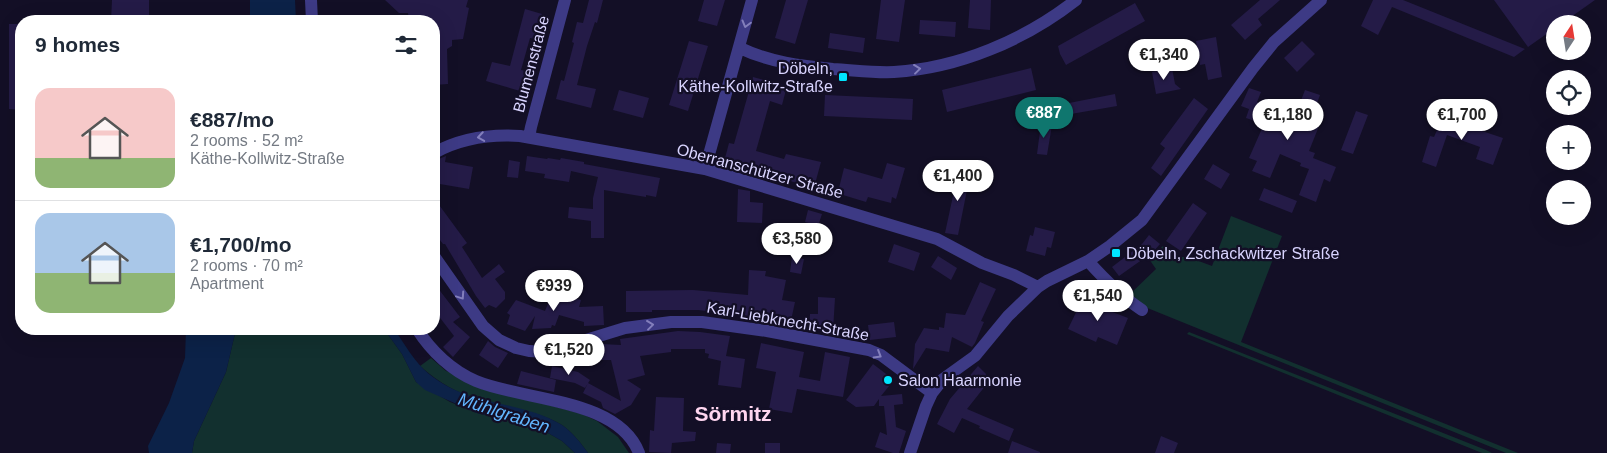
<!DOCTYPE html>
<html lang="en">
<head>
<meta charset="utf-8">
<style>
  :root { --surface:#fff; --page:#f2f2f3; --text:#1f2937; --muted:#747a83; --line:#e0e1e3; --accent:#0f766e }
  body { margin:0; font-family:Helvetica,sans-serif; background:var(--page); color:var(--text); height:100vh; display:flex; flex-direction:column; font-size:19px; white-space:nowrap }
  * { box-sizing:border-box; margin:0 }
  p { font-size:16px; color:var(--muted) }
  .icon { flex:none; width:28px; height:28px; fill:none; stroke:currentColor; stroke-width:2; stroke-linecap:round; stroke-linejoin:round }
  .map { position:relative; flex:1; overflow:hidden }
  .panel { position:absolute; left:15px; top:15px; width:425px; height:320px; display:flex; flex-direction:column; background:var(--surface); border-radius:20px; box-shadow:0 5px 20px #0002 }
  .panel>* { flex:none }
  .needle { width:32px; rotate:12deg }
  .tools { position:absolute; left:1546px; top:15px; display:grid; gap:10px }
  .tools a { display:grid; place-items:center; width:45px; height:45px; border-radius:50%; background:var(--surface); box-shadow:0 5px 20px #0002; font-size:25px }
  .price { position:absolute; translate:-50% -42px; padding:0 11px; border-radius:18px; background:#fff; color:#222; font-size:16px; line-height:32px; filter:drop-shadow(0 1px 2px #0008) }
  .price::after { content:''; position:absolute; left:50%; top:30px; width:15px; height:11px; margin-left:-8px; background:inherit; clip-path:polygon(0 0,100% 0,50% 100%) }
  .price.active { background:var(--accent); color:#fff }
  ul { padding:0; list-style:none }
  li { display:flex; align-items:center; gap:15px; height:125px; padding:0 20px }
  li+li { border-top:1px solid var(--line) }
  li span { display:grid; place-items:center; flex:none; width:140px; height:100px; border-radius:15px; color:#555 }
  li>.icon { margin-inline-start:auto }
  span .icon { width:60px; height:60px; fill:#fffc; stroke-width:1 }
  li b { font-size:21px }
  h2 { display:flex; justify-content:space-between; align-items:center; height:60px; padding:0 20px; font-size:21px }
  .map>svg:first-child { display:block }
  .green { fill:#12302f }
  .water { fill:#0c2248 }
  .building { fill:#241b47 }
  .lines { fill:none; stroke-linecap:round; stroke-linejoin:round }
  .street { stroke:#3d3a85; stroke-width:12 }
  .oneway { stroke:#837fbc }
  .poi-dot { fill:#00e5ff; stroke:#130f26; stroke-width:2 }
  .labels { text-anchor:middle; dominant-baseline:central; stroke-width:4.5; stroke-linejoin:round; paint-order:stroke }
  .street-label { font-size:16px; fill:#d9d4ff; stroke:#130f26 }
  .poi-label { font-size:16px; fill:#d9d4ff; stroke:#130f26; text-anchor:start }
  .water-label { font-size:18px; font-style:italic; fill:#62b6ff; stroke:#130f26 }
  .district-label { font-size:21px; font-weight:bold; fill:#ffd6f0; stroke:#130f26 }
</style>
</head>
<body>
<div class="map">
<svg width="1607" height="453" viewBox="0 0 1607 453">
  <rect width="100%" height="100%" fill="#130f26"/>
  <!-- green -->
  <path class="green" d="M1231,216l51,20 -41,106 277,111h-12l-366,-148 -11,-10 27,-26 -7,-10 14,-13 19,11h6l24,9z
    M236,329h148l18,25 14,28 34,20 27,11 44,10 20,6 21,12 13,12h-383l2,-12 32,-69z
    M1189,332l297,118 6,3h-10l-295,-119z
    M431,358l15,13 84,29 52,14 15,7 21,16 11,16h-41c-7,-10 -16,-21 -26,-28 -25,-15 -55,-17 -82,-25 -22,-6 -42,-18 -60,-34z"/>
  <!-- water -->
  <path class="water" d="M250,0h45l1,21h-46z
    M186,329h50l-10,43 -32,69 -2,12h-43l-1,-7 21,-43 16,-45z
    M384,329h10c11,15 20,33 35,45 40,33 92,26 133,51 10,7 19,18 26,28h-13l-13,-12 -21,-12 -20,-6 -44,-10 -52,-23 -9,-8 -14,-28z"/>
  <!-- building -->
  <path class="building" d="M112,0h37v21h-38z
    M385,0h83l-2,7 3,1 -6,31 -11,1v6l-5,3 1,35 -14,1v-64h-25l-1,-8h-9z
    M589,0h14l-6,23 -2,-1 -8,24 -10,39 19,4 -5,19 -35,-9 5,-19 3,1 10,-38 -2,-1 5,-20 6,1z
    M704,0h21l-8,26 -19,-5z
    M786,0h22l-13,44 -20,-6z
    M881,0h24l-6,42 -23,-3z
    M970,0h21l-1,30 -22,-2z
    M1260,0h20l-22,19 4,6 -17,15 -14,-15z
    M1373,0h30l122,49 -11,8 -122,-50 -14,28 -17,-9z
    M1494,0h101l-34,24h-6v4l-27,19z
    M1135,3l10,18 -79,44 -6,-11 -2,-8z
    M525,9l17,5 -7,25 -5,-1 -9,32 5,1 -6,20 -34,-10 6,-19 18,4z
    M920,20l36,2 -1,15 -36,-3z
    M9,24h12v86l-12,-1z
    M830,33l35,5 -2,15 -35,-5z
    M1216,37l6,40 -14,3 -3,-16 -5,1 -4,-24z
    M689,41l19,5 -20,65 -19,-6z
    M1302,41l13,13 -18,18 -13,-14z
    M1031,68l5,22 -89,22 -5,-22z
    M1172,68l3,16 6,5 -25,5 -4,-22z
    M753,77l34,9 -5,19 -12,-4 -14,50 28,8 2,-5 35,8 -6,22 -5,-2 -1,5 -25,-8 1,-4 -19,-5 -1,4 -41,-12 5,-19 5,1z
    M1249,88l12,4 -4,10 38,14 10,-26 15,5 -10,27 9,4 -10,25 6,2 -2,5 23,9 -6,15 -6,-3 -8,23 -17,-7 10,-26 -9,-3 1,-3 -21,-9 -10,24 -18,-7 5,-10 -8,-3 15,-34 -18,-6 3,-9 -8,-3z
    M619,90l30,8 -6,20 -30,-8z
    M1115,94l2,12 -46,8 -2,-11z
    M825,95l88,4 -1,21 -88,-4z
    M1194,98l14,11 -47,67 -10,-8 14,-20 -5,-4z
    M1356,111l12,4 -15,39 -12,-4z
    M1445,112l15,6 -2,5 45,15 -10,27 -17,-6 4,-12 -33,-12 -11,32 -14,-5 8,-26 4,1z
    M1041,123l11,2 -5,30 -10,-1z
    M446,156l-1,6 28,5 -4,22 -35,-6v-22z
    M527,156l20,3 1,-1 12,2 1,-2 23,4v2l76,14 -4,19 -10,-2v2l-42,-7v48h-13v-17l-23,-3 1,-11 24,2v-11l5,-21 -27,-6 -2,11 -25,-4 1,-4 -20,-3z
    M509,160l11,2 -2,16 -11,-1z
    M887,163l18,5 -9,31 -4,-2 -1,6 -23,-6 -2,5 -23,-7 1,-6 -5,-1 5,-20 38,11z
    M1213,164l17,10 -9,15 -17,-10z
    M959,168l12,2 -13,65 -13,-2z
    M1264,188l33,13 -5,12 -33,-13z
    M738,189l12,2v11l13,1 -1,20 -25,-1z
    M434,198l33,45 -5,4 20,31 17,-14 6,8 -10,7 10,13v7l-9,9 -7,-3 -4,3 -9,-12 -31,-52h-2l-9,-12v-7l4,-3 -4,-6z
    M1193,203l14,10 -26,38 -15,-10z
    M808,210l14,4 -4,12 -13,-4z
    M1035,227l20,5 -4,16 -4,-1 -2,9 -19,-5 4,-16 3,1z
    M1149,235l11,9 -7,8 -34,24 -7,-9 30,-23z
    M894,244l26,9 -6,18 -26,-9z
    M938,256l19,12 -6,12 -20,-13z
    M792,257l12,2 -3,15 -11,-2z
    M749,270l17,1 -1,5 21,4 -4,20 13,2 -5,23 -25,-4 1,-3 -68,-8h-46v2h-26v-21l67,-1 55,5z
    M558,279l9,3 -5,13 19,5 -2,7 24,-1 1,19 -20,1v-4l-25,-7 -4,11 -3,-1 -1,3 -19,1 3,-13 -10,15 -18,-7 3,-9 -3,-2 9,-13 29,11z
    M980,282l16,7 -15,32 3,1 -9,21 -3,4 -20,-10 -3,15 -23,-4 -13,21 2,-25 9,-16 15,2v-3l5,1 2,-15 19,2z
    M434,283l26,34 -7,5 17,15 -17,20 -10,-10 11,-11 -20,-26z
    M1084,296l14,7 -1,3 31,12 -11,27 -19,-8 -2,5 -28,-13z
    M818,297l17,1 -2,33 -24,-1 1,-16h8z
    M894,322l2,15 -26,3 -2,-15z
    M678,331l22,1 30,4 -4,20 19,3 -4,29 -23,-3 3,-24 -13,-3 1,-4 -4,-1v-4h-34v3l-31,4 5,19 -18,5 14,9 -10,16 -16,9 -12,-6 -2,-6 -18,-9 5,-10 33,18 -10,-41h-10v-16l20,1 -1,-6z
    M488,341l7,6 13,6 -10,15 -19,-13z
    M761,343l43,9 -5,25 21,4 5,-29 25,5 -7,40 -46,-8 -5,24 -23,-4 7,-37 -20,-4z
    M873,364l21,16 -13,16 21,-2 1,10 -9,1 2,22 10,4 -7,22h-6l-18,-6 5,-15 7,3 -3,-29h-5v-7l-5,7 -18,1 -10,-7z
    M552,366l26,6 12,8 -5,8 -10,-5 -25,-5z
    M978,366l8,8 -2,8 2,3 -19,24 47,20 -5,12 -30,-13 1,-2 -18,-8 -8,15 -17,-9 13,-25z
    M521,371l35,9 -2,12 -37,-8z
    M656,397l28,1 -1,33 13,1 -1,9 -23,2 -1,10 -22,-1 1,-22 4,1z
    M1161,436l17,7 -4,10h-19z
    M1012,441l28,11v1h-32z
    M717,443l14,1 -1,9h-14z
    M765,443h15v10h-15z"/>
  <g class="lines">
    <!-- street -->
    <path class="street" d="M311,0l1,21
      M740,48c29,14 61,18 93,21 20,1 40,4 61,3 65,-4 131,-32 182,-72
      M529,137l2,-10 34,-127
      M434,153c27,-15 55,-19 86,-17l185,33 232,70 45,24 32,12 24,12
      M705,169l47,-169
      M434,256l49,70 16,14 17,8 13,3 18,1 78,-24 46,-6h31l65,9 102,19 12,5 51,38
      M1088,261c16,18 33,35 54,49
      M417,329c14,22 35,42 59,52 48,20 142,17 163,72
      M910,453l16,-47 6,-13 11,-14 32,-23 33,-40 30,-29 9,-6 41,-20 22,-15 32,-26 111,-152 21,-26 47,-42"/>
  </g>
  <!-- one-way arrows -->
  <defs><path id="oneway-chevron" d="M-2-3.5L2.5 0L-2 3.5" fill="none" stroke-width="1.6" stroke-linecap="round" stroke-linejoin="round" transform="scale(1.25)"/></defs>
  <g class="oneway">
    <use href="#oneway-chevron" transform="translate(746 24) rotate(105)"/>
    <use href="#oneway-chevron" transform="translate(917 69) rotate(-7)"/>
    <use href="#oneway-chevron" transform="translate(481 137) rotate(171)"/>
    <use href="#oneway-chevron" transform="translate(461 296) rotate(56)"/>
    <use href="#oneway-chevron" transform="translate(650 325) rotate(-7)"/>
    <use href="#oneway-chevron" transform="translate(878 355) rotate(31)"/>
  </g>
  <!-- markers -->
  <g class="poi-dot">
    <rect x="838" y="72" width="10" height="10" rx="2.5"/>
    <rect x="1111" y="248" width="10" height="10" rx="2.5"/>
    <circle cx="888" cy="380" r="5"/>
  </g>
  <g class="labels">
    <!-- street labels -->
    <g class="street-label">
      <text transform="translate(531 64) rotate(-75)">Blumenstraße</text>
      <text transform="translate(760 171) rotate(15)">Oberranschützer Straße</text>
      <text transform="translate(788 321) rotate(10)">Karl-Liebknecht-Straße</text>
    </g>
    <!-- poi labels -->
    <g class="poi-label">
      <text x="833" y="68" text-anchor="end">Döbeln,<tspan x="833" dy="18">Käthe-Kollwitz-Straße</tspan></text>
      <text x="1126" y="253">Döbeln, Zschackwitzer Straße</text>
      <text x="898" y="380">Salon Haarmonie</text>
    </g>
    <!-- water labels -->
    <g class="water-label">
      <text transform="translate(504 413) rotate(18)">Mühlgraben</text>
    </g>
    <!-- district labels -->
    <g class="district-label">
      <text x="733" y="413">Sörmitz</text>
    </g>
  </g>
</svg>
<div class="tools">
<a><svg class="needle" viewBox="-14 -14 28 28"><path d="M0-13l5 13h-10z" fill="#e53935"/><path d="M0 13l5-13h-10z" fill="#747a83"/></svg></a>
<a><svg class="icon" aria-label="locate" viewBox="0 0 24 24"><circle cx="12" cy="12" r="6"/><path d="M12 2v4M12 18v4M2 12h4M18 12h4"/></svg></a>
<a>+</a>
<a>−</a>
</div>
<b class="price" style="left:1164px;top:81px">€1,340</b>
<b class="price active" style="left:1044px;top:139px">€887</b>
<b class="price" style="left:1288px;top:141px">€1,180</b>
<b class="price" style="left:1462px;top:141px">€1,700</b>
<b class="price" style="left:958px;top:202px">€1,400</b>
<b class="price" style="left:797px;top:265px">€3,580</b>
<b class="price" style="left:554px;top:312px">€939</b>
<b class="price" style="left:1098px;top:322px">€1,540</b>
<b class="price" style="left:569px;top:376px">€1,520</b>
<section class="panel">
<h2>9 homes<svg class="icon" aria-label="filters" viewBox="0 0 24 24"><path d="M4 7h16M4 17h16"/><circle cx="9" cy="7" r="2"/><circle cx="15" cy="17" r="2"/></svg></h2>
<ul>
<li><span style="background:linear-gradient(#f6c9c9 70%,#8fb573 0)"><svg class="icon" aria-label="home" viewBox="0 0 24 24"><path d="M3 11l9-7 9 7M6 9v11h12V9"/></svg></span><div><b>€887/mo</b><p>2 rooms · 52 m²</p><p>Käthe-Kollwitz-Straße</p></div></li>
<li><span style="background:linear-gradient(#a9c7e8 60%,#8fb573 0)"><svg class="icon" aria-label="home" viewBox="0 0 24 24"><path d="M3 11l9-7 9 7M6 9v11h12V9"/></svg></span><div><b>€1,700/mo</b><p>2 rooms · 70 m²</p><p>Apartment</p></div></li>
</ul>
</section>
</div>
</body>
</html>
